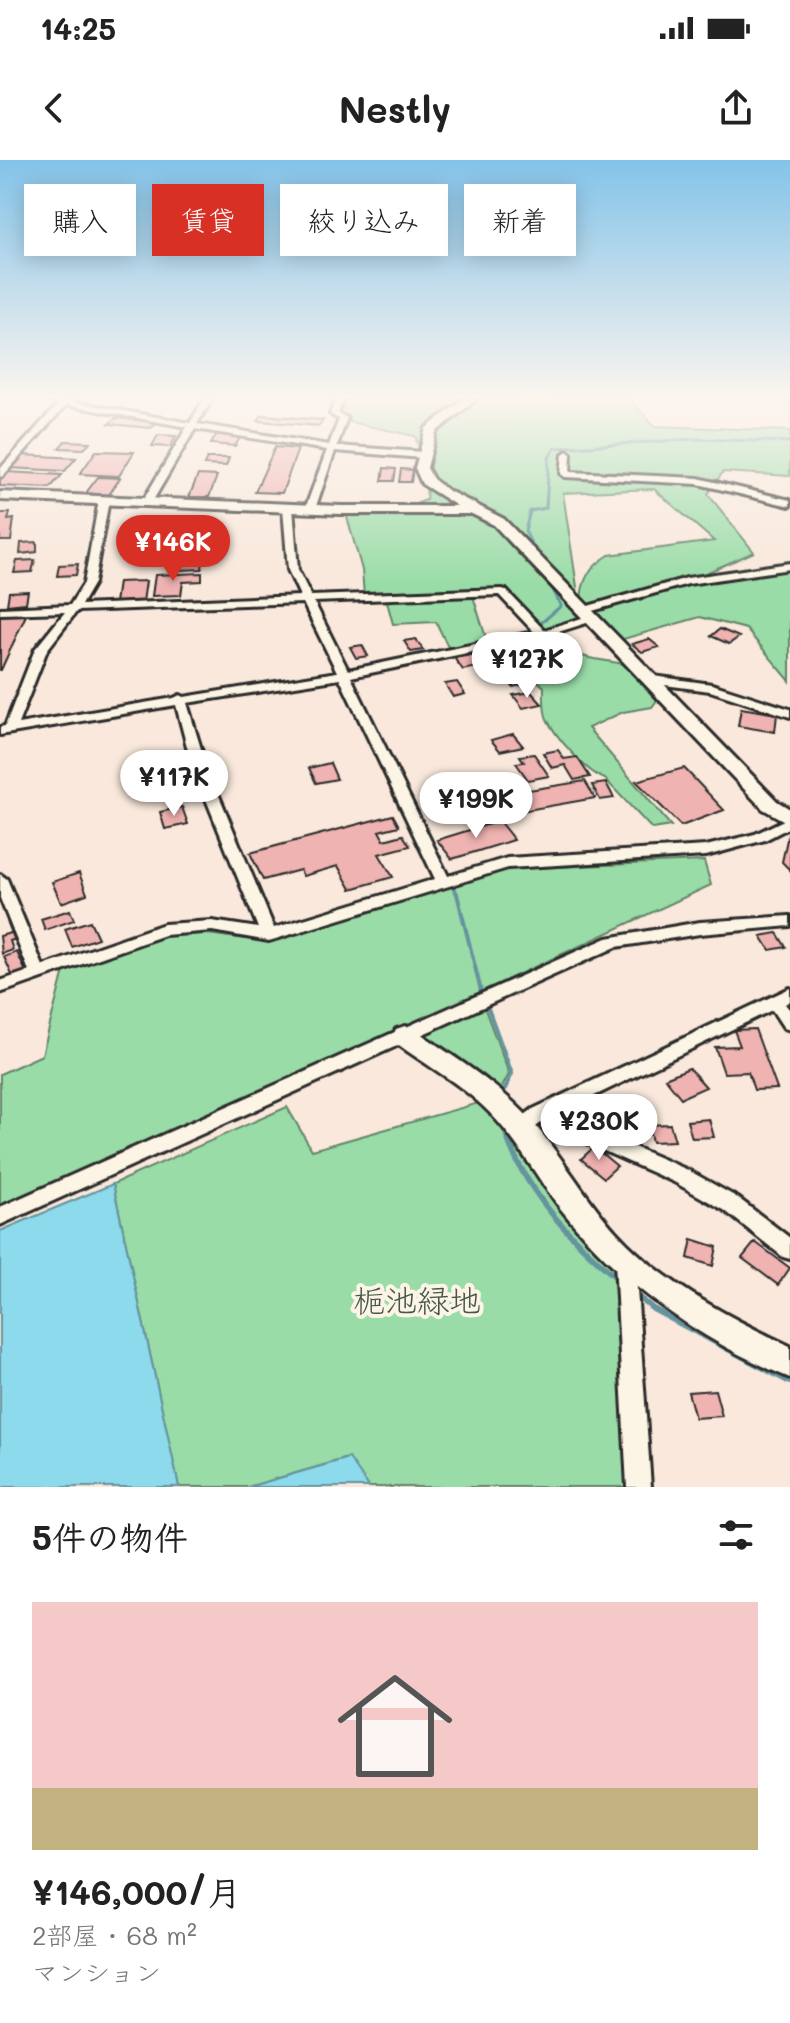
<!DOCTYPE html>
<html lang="ja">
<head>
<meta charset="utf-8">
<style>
  :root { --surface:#fff; --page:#f6f6f6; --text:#222; --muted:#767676; --accent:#d93025 }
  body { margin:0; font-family:Mali,"Klee One",sans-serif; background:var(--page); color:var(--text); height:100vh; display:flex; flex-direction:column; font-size:30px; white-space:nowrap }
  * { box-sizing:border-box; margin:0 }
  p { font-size:26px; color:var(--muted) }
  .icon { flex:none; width:44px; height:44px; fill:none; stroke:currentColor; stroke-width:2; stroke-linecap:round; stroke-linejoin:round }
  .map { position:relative; height:1327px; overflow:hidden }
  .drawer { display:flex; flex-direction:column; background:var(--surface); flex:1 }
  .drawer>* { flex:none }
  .banner { position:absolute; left:24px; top:24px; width:742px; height:72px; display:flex; gap:16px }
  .price { position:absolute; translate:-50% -68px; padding:0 18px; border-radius:28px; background:#fff; color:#222; font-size:26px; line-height:52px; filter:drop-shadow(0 2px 4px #0008) }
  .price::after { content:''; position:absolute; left:50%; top:48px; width:24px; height:18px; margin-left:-12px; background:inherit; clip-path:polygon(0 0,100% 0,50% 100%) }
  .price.active { background:var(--accent); color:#fff }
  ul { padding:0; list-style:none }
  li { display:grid; align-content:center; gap:16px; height:424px; padding:0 32px }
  li span { display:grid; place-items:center; height:248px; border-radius:0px; color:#555 }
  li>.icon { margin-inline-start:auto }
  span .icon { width:144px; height:144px; fill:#fffc; stroke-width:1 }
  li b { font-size:34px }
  h2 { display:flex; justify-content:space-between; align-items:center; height:96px; padding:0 32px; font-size:34px }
  .chip { padding:0 28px; border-radius:0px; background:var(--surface); box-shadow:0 4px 20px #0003; font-size:28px; line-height:72px }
  .chip.active { background:var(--accent); color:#fff }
  .status { display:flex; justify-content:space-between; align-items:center; height:56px; padding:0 40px; background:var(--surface); direction:ltr }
  .status svg { height:22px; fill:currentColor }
  header { display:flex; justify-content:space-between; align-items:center; height:104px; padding:0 32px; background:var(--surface); font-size:36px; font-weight:700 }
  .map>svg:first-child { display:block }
  .green { fill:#99dca7; stroke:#628469; stroke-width:2 }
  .water { fill:#8cdaeb; stroke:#65949e; stroke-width:2 }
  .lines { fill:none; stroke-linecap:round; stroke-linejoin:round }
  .stream-far2 { stroke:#65949e; stroke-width:3 }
  .stream-far1 { stroke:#65949e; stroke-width:4 }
  .stream { stroke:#65949e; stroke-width:6 }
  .building { fill:#efb3b1; stroke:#2b2b2b; stroke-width:2 }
  .street-casing { stroke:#2b2b2b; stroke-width:6 }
  .secondary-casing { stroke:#2b2b2b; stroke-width:6 }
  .street { fill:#fcf5e5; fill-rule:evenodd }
  .secondary { fill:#fcf5e5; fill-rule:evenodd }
  .labels { text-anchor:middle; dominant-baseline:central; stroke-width:8; stroke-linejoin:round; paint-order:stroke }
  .near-park-label { font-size:32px; fill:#46574a; stroke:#fcf5e5 }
</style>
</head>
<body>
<div class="status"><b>14:25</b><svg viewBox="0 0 49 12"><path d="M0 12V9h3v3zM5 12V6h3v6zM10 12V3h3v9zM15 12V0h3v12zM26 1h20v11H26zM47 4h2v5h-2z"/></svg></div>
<header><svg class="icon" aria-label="back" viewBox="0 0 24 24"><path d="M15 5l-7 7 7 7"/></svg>Nestly<svg class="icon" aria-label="share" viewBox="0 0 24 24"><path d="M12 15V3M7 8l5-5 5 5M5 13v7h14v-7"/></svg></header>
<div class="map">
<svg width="790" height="1327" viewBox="0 0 790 1327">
  <rect width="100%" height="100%" fill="#f9e8db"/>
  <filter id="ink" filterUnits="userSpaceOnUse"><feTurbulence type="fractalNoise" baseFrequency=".0125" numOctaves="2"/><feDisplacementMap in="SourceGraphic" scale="16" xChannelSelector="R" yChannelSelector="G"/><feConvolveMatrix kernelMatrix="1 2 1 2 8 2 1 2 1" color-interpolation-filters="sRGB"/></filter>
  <g filter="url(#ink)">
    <!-- green -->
    <path class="green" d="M348,239h281l26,27 135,5v45l-67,-4 -15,22 46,58 -64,28 100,-12v113l-44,-52 -46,-12 -80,23 -39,-35c0,-24 7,-37 28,-50l105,-14 -60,-52 -91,4 17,114 8,11 -46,14 -39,-42 -139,6 -2,-26 -17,-60 52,1 29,-11 2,-28 -13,-36 -83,-18z
      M472,433l15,48 -38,8 -13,-27 -43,2 -7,-26z
      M540,482l49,16 35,6 36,32 -8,11 -29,5 -35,16 83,98 -19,3 -47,-50c-18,-6 -50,-43 -58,-60 -4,-8 -3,-23 -3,-32l-22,-21 -27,1 -5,-15 23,-1z
      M704,701l7,24 -521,242 -190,83v-136l42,-19 23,-88 101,-31 41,-2 52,7 247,-72z
      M483,844l26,70 -11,21 -80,-63z
      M482,942l31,29 100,134 18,222h-262l-21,-29 -100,29h-69l-66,-303 174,-77 25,43z"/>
    <!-- water -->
    <path class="water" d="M113,1024l66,303h-179v-256z
      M349,1298l20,29h-121z"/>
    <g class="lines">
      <!-- stream-far2 -->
      <path class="stream-far2" d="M537,395l-12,-24 5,-20 16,-3 3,-50 6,-10 142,-9 93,3
        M507,478l27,-9 27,-23 -12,-25
        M408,635l2,4"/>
      <!-- stream-far1 -->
      <path class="stream-far1" d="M409,637l48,97 25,101
        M486,843l26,71 -10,21"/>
      <!-- stream -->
      <path class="stream" d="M504,967c18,63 67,112 116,154
        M636,1135l17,14 137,73"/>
    </g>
    <!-- building -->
    <path class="building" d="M262,255l61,5 -4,6 -61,-5z
      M116,258l42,4 -7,6 -42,-4z
      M218,272l23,4 -6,10 -24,-2z
      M158,275l18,1 -6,11 -18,-1z
      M65,281l25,1 -6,7 -25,-1z
      M275,287l23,2 -16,44 -27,-1z
      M96,291l38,1 -15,24 -39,-2z
      M22,295l54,3 -11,13 -55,-3z
      M207,298h22l-3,8 -22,-1z
      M384,308l12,1 -2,12h-12z
      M401,309l12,1 -2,12h-12z
      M6,312l56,3 -12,13 -50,-2v-8z
      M198,315l19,1 -8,21h-20z
      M98,317l22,1 -11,17 -23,-2z
      M0,353h10l-2,7 6,-1 -3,22h-11z
      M37,382v10l-17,2 1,-11z
      M204,393l-2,16 -22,1 2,-16z
      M35,400l-3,12 -18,1 3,-12z
      M78,404l-2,11 -19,1 2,-11z
      M202,413v8l-19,1 -2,13 -29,1 3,-21z
      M146,421l-3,21 -28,1 3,-21z
      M28,431l-2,12 -19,2 2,-13z
      M0,455h26l-25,55h-1z
      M720,469l19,8 -10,7 -18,-8z
      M416,479l7,11 -12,2 -7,-11z
      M649,479l10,8 -17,5 -10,-8z
      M362,485l6,11 -12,2 -6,-11z
      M472,495l9,11 -18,4 -9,-12z
      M521,511l10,12 -18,4 -10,-12z
      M457,522l8,12 -12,3 -8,-13z
      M531,532l11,12 -19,4 -10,-13z
      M741,548l36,6 -2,18 -37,-6z
      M513,574l10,12 -23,5 -9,-11z
      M558,590l6,9 13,-2 13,20 -16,3 -9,-15 -13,3 -9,-15z
      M534,594l15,22 -21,4 -12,-17 8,-1 -4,-6z
      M330,603l7,16 -21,4 -7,-15z
      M684,608l40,42 -43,16 -45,-45z
      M585,621l10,17 -73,13 -12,-18z
      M606,623l8,15 -14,2 -8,-15z
      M182,647l6,17 -23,5 -5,-17z
      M393,655l6,11 -20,5 5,9 19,-5 7,11 -31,8 14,23 -42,12 -13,-23 -35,10 -3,-6 -37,10 -13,-27z
      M499,661l15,19 -62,19 -15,-19z
      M788,675h2v35l-8,-8z
      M79,713l8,21 -26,9 -9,-21z
      M70,750l4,10 -29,10 -4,-11z
      M90,761l8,17 -26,9 -7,-18z
      M14,772l2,7 -6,2 3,9 -11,4 -2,-18z
      M777,773l9,14 -16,3 -9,-14z
      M17,792l9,20 -13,5 -9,-20z
      M755,869l22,60 -23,1 -6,-18 -24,1 -9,-26 25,-1 -6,-16z
      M689,908l17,19 -25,11 -16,-20z
      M709,959l5,18 -22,1 -5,-17z
      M670,964l5,17 -23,1 -4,-17z
      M594,987l23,19 -13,12 -23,-19z
      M692,1079l25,8 -4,19 -25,-8z
      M755,1082l35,26 -12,17 -36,-27z
      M715,1230l7,26 -27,2 -7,-26z"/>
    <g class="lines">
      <!-- street casing -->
      <g class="street-casing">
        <path id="street" d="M42,239l22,1 126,23 14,-24h8l-15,25 132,21 10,-26 -9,-5 6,-15h8l-6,14 9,5 -10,28 86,6 4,3 -4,3 -88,-7 -20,58 -5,3 -5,-3 22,-59 -132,-21 -43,73 -5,3 -5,-3 45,-75 -121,-22 -63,71 -3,1v-8l58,-65z
          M567,291l4,3 -1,18 128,6 92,22v6l-92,-22 -133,-7 -4,-3 2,-20z
          M104,337l5,3 -15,83 -13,22 219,-9 -12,-26 -5,-62 5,-3 5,3 5,62 13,26 191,-7 4,1 38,40 44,-14h8v4l-47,15 -1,3h-8l-189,39 97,199 59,-18 199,-12 49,-12 35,-17v10l-25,13 -59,16 -198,12 -239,73 -57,-10 -47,4 -165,58v-12l29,-10 -29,-73v-24l7,5 36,87 121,-42 48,-3 46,7 -67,-166 -15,-57 -176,30v-8l5,-1 30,-77 30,-37 -65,2v-6l70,-3 14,-22 15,-83zM499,435l35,37 -186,38 -34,-68zM303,443l34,69 -153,25 -4,-2 -6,3 -156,26 29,-74 30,-39zM340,519l95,200 -161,49 -69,-166 -18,-59z
          M790,403v6l-102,15 -103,29 -5,-3 1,-2 106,-30z
          M653,516l59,8 78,25v8l-80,-26 -61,-8 -2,-3z
          M790,756v10l-90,8 -84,13 -616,278v-18l607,-269 93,-16z
          M790,828v13l-5,3 5,6v20l-6,-2 -12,-18 -215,104 131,56 50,28 52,40v21l-7,-2 -59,-47 -50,-28 -133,-59c-9,7 -15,14 -27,10l-2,-5 2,-5 19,-14z
          M625,1092l7,2 3,7 16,226h-24l-12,-226 3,-7z"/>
      </g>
      <!-- secondary casing -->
      <g class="secondary-casing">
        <path id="secondary" d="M464,239h13l-41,33 -9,36 6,11 14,11 57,29 273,282 13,8v15l-27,-15 -269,-284 -22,-11h-131l-341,-14v-8l341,14h116l-35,-22 -7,-16 11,-40z
          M405,866l9,3c39,28 82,53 115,89 38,43 63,94 106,133 44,40 101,70 155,95v32c-86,-36 -161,-87 -221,-159 -29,-34 -48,-75 -80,-107 -26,-27 -63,-47 -93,-69l-3,-7 3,-7z"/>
      </g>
      <!-- street -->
      <use href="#street" class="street"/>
      <!-- secondary -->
      <use href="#secondary" class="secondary"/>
    </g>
  </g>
  <!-- sky -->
  <linearGradient id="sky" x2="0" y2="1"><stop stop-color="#83c3e9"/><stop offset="0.56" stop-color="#fcf5ef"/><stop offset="1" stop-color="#fcf5ef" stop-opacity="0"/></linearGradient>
  <rect width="790" height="425" fill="url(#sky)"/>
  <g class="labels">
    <!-- near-park labels -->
    <g class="near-park-label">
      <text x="417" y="1139">梔池緑地</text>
    </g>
  </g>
</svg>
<b class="price active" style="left:173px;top:423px">¥146K</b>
<b class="price" style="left:527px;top:540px">¥127K</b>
<b class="price" style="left:174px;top:658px">¥117K</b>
<b class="price" style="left:476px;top:680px">¥199K</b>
<b class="price" style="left:599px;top:1002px">¥230K</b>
<div class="banner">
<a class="chip">購入</a>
<a class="chip active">賃貸</a>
<a class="chip">絞り込み</a>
<a class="chip">新着</a>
</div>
</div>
<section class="drawer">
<h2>5件の物件<svg class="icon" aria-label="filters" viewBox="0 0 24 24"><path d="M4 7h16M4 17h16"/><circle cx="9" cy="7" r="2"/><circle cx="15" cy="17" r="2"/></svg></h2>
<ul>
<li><span style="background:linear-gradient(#f6c9c9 75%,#c2b280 0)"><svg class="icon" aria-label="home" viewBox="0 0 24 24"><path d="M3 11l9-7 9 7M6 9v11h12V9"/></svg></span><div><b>¥146,000/月</b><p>2部屋 · 68 m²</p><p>マンション</p></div></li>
</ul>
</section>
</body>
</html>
